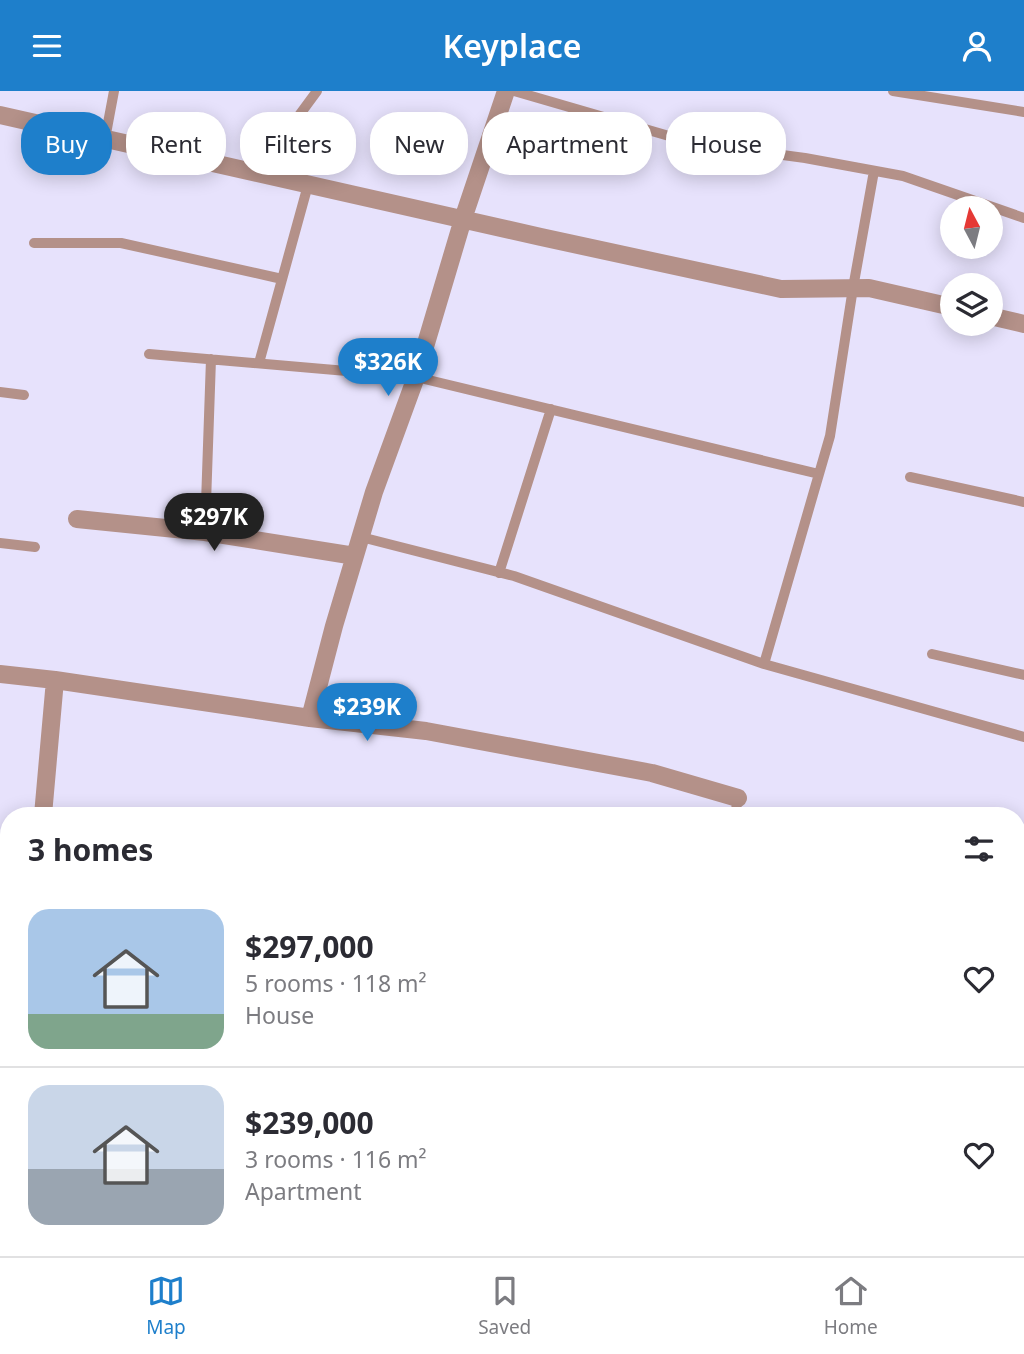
<!DOCTYPE html>
<html lang="en">
<head>
<meta charset="utf-8">
<style>
  :root { --surface:#fff; --page:#f7f7f7; --text:#2b2b33; --muted:#7c7c81; --line:#e1e1e2; --accent:#1e7fcb }
  body { margin:0; font-family:"Noto Sans",sans-serif; background:var(--page); color:var(--text); height:100vh; display:flex; flex-direction:column; font-size:26px; white-space:nowrap }
  * { box-sizing:border-box; margin:0 }
  p { font-size:23px; color:var(--muted) }
  .icon { flex:none; width:38px; height:38px; fill:none; stroke:currentColor; stroke-width:2; stroke-linecap:round; stroke-linejoin:round }
  .map { position:relative; flex:1; overflow:hidden }
  .details { position:absolute; left:0px; top:716px; width:1026px; height:450px; display:flex; flex-direction:column; background:var(--surface); border-radius:28px 28px 0 0; box-shadow:0 4px 18px #0003 }
  .details>* { flex:none }
  .guide { position:absolute; left:21px; top:21px; width:984px; height:63px; display:flex; gap:14px }
  .needle { width:46px; rotate:353deg }
  .tools { position:absolute; left:940px; top:105px; display:grid; gap:14px }
  .tools a { display:grid; place-items:center; width:63px; height:63px; border-radius:50%; background:var(--surface); box-shadow:0 4px 18px #0003; font-size:35px }
  .price { position:absolute; translate:-50% -60px; padding:0 16px; border-radius:24px; background:var(--accent); color:#fff; font-size:23px; line-height:46px; filter:drop-shadow(0 2px 4px #0008) }
  .price::after { content:''; position:absolute; left:50%; top:42px; width:21px; height:16px; margin-left:-10px; background:inherit; clip-path:polygon(0 0,100% 0,50% 100%) }
  .price.selected { background:#222; color:#fff }
  ul { padding:0; list-style:none }
  li { display:flex; align-items:center; gap:21px; height:175px; padding:0 28px }
  li+li { border-top:2px solid var(--line) }
  li span { display:grid; place-items:center; flex:none; width:196px; height:140px; border-radius:21px; color:#555 }
  li>.icon { margin-inline-start:auto }
  span .icon { width:84px; height:84px; fill:#fffc; stroke-width:1 }
  li b { font-size:30px }
  h2 { display:flex; justify-content:space-between; align-items:center; height:84px; padding:0 28px; font-size:30px }
  .tag { padding:0 24px; border-radius:28px; background:var(--surface); box-shadow:0 4px 18px #0003; font-size:24px; line-height:63px }
  .tag.selected { background:var(--accent); color:#fff }
  header { display:flex; justify-content:space-between; align-items:center; height:91px; padding:0 28px; background:var(--accent); color:#fff; font-size:32px; font-weight:600 }
  .menu { display:flex; justify-content:space-around; align-items:center; height:98px; border-top:2px solid var(--line); background:var(--surface); font-size:19px; color:var(--muted) }
  .menu a { display:grid; justify-items:center; gap:4px }
  .menu .selected { color:var(--accent) }
  .map>svg:first-child { display:block }
  .lines { fill:none; stroke-linecap:round; stroke-linejoin:round }
  .service { stroke:#b49189; stroke-width:10 }
  .minor { stroke:#b49189; stroke-width:18 }
</style>
</head>
<body>
<header><svg class="icon" aria-label="menu" viewBox="0 0 24 24"><path d="M4 6h16M4 12h16M4 18h16"/></svg>Keyplace<svg class="icon" aria-label="person" viewBox="0 0 24 24"><circle cx="12" cy="8" r="4"/><path d="M4 21q1-7 8-7t8 7"/></svg></header>
<div class="map">
<svg width="1024" height="1165" viewBox="0 0 1024 1165">
  <rect width="100%" height="100%" fill="#e7e2fc"/>
  <g class="lines">
    <!-- service -->
    <path class="service" d="M514,0l217,63 29,-2 45,6 98,18 121,42
      M893,0l131,21
      M105,48l9,-48
      M271,85l21,-51 25,-34
      M34,152h87l161,36
      M149,263l267,23 403,97
      M259,272l49,-178
      M0,301l24,3
      M910,386l114,25
      M205,441l6,-173
      M361,446l153,39 250,88 260,73
      M0,452l35,4
      M499,482l52,-164
      M932,563l92,21
      M764,573l66,-228 23,-148 21,-117
      M735,724l3,-17
      M1017,765h7
      M0,847h9
      M1017,887l7,1
      M0,966l9,-1
      M1017,1026l7,1
      M0,1076l9,-1
      M448,1157l25,1
      M870,1157l109,8"/>
    <!-- minor -->
    <path class="minor" d="M0,24l541,122 240,52 88,-1 83,19
      M990,225l34,8
      M77,428l128,13 150,24
      M0,583l55,6 255,38 116,13 226,42 86,25
      M310,627l24,-92 40,-134 42,-115 47,-158 43,-128
      M43,724l12,-135
      M105,1157l2,8"/>
  </g>
</svg>
<div class="tools">
<a><svg class="needle" viewBox="-14 -14 28 28"><path d="M0-13l5 13h-10z" fill="#e53935"/><path d="M0 13l5-13h-10z" fill="#7c7c81"/></svg></a>
<a><svg class="icon" aria-label="layers" viewBox="0 0 24 24"><path d="M12 4l9 5-9 5-9-5zM3 14l9 5 9-5"/></svg></a>
</div>
<b class="price" style="left:388px;top:307px">$326K</b>
<b class="price selected" style="left:214px;top:462px">$297K</b>
<b class="price" style="left:367px;top:652px">$239K</b>
<div class="guide">
<a class="tag selected">Buy</a>
<a class="tag">Rent</a>
<a class="tag">Filters</a>
<a class="tag">New</a>
<a class="tag">Apartment</a>
<a class="tag">House</a>
</div>
<section class="details">
<h2>3 homes<svg class="icon" aria-label="filters" viewBox="0 0 24 24"><path d="M4 7h16M4 17h16"/><circle cx="9" cy="7" r="2"/><circle cx="15" cy="17" r="2"/></svg></h2>
<ul>
<li><span style="background:linear-gradient(#a9c7e8 75%,#7fa58c 0)"><svg class="icon" aria-label="home" viewBox="0 0 24 24"><path d="M3 11l9-7 9 7M6 9v11h12V9"/></svg></span><div><b>$297,000</b><p>5 rooms · 118 m²</p><p>House</p></div><svg class="icon" aria-label="heart" viewBox="0 0 24 24"><path d="M12 20l-8-8c-3-5 5-10 8-4 3-6 11-1 8 4z"/></svg></li>
<li><span style="background:linear-gradient(#c9d6e8 60%,#9aa5b1 0)"><svg class="icon" aria-label="home" viewBox="0 0 24 24"><path d="M3 11l9-7 9 7M6 9v11h12V9"/></svg></span><div><b>$239,000</b><p>3 rooms · 116 m²</p><p>Apartment</p></div><svg class="icon" aria-label="heart" viewBox="0 0 24 24"><path d="M12 20l-8-8c-3-5 5-10 8-4 3-6 11-1 8 4z"/></svg></li>
</ul>
</section>
</div>
<nav class="menu">
<a class="selected"><svg class="icon" aria-label="map" viewBox="0 0 24 24"><path d="M3 6l6-2 6 2 6-2v14l-6 2-6-2-6 2zM9 4v14M15 6v14"/></svg>Map</a>
<a><svg class="icon" aria-label="saved" viewBox="0 0 24 24"><path d="M7 4h10v16l-5-4-5 4z"/></svg>Saved</a>
<a><svg class="icon" aria-label="home" viewBox="0 0 24 24"><path d="M3 11l9-7 9 7M6 9v11h12V9"/></svg>Home</a>
</nav>
</body>
</html>
